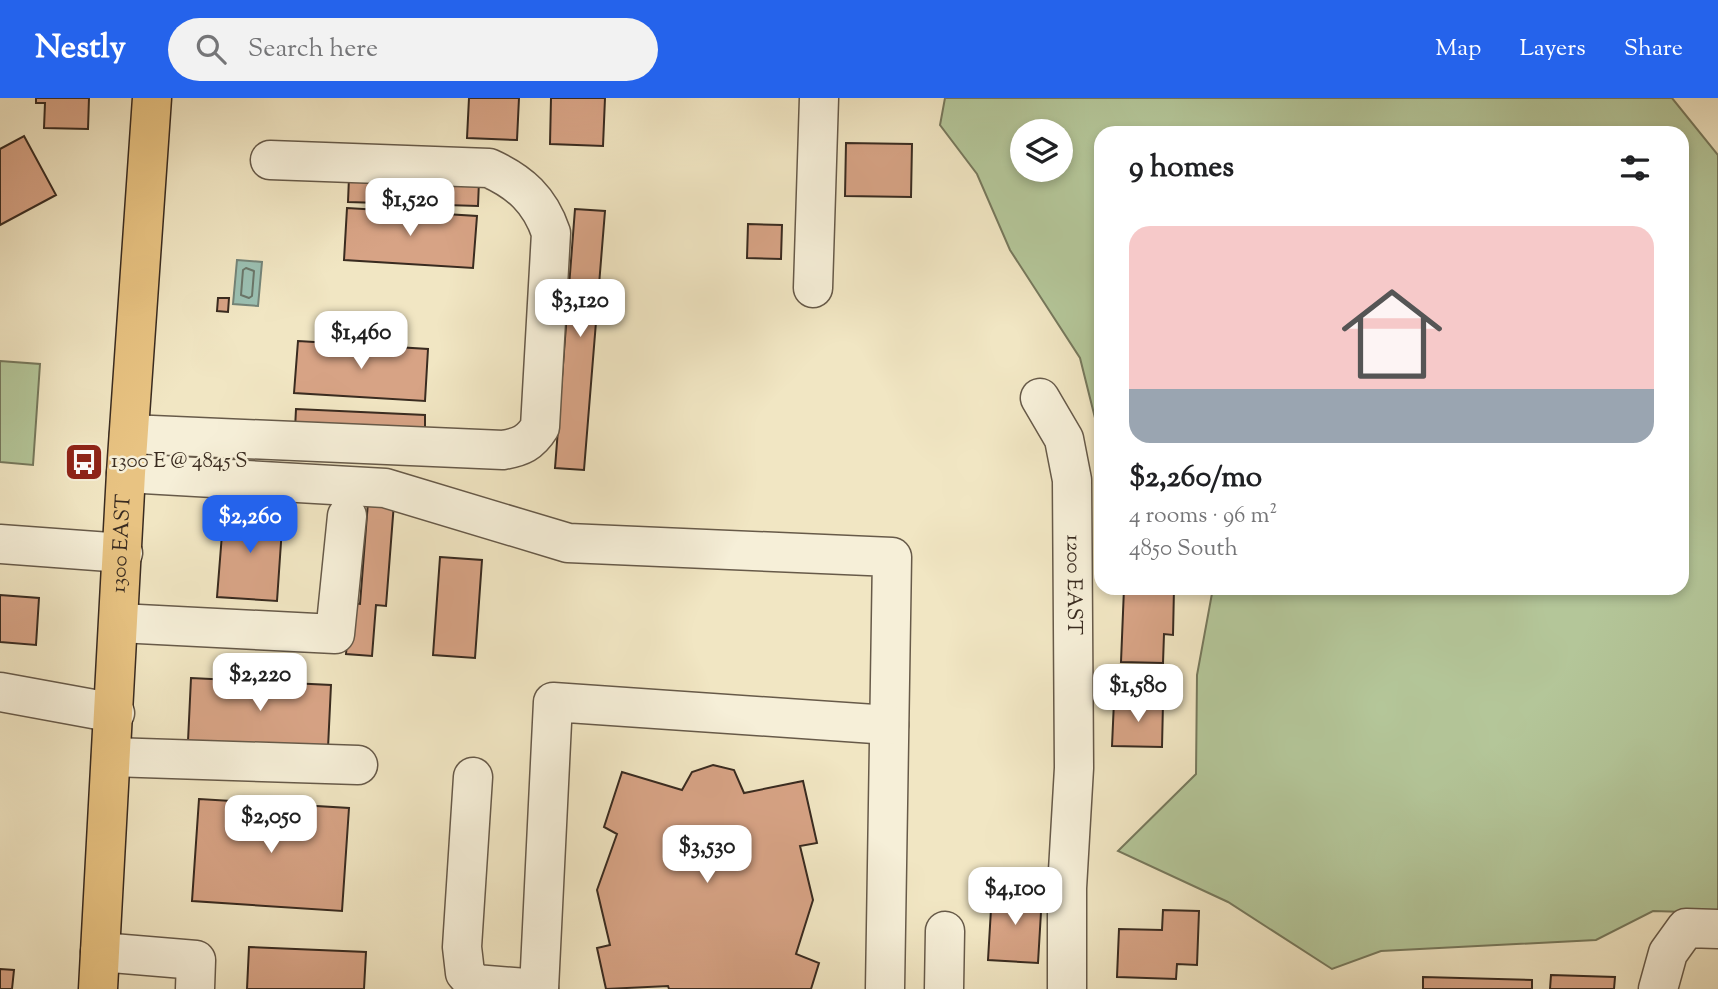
<!DOCTYPE html>
<html lang="en">
<head>
<meta charset="utf-8">
<style>
  :root { --surface:#fff; --page:#f2f2f2; --text:#202124; --muted:#757577; --accent:#2563eb }
  body { margin:0; font-family:"Sorts Mill Goudy",serif; background:var(--page); color:var(--text); height:100vh; display:flex; flex-direction:column; font-size:26px; white-space:nowrap }
  * { box-sizing:border-box; margin:0 }
  p { font-size:23px; color:var(--muted) }
  .icon { flex:none; width:38px; height:38px; fill:none; stroke:currentColor; stroke-width:2; stroke-linecap:round; stroke-linejoin:round }
  .map { position:relative; flex:1; overflow:hidden }
  .panel { position:absolute; left:1094px; top:28px; width:595px; height:469px; display:flex; flex-direction:column; background:var(--surface); border-radius:21px; box-shadow:0 4px 10px #0003 }
  .panel>* { flex:none }
  .buttons { position:absolute; left:1010px; top:21px; display:grid; gap:14px }
  .buttons a { display:grid; place-items:center; width:63px; height:63px; border-radius:50%; background:var(--surface); box-shadow:0 4px 10px #0003; font-size:35px }
  .price { position:absolute; translate:-50% -60px; padding:0 16px; border-radius:14px; background:#fff; color:#222; font-size:23px; line-height:46px; filter:drop-shadow(0 2px 4px #0008) }
  .price::after { content:''; position:absolute; left:50%; top:42px; width:21px; height:16px; margin-left:-10px; background:inherit; clip-path:polygon(0 0,100% 0,50% 100%) }
  .price.current { background:var(--accent); color:#fff }
  ul { padding:0; list-style:none }
  li { display:grid; align-content:center; gap:14px; height:371px; padding:0 35px }
  li span { display:grid; place-items:center; height:217px; border-radius:21px; color:#555 }
  li>.icon { margin-inline-start:auto }
  span .icon { width:126px; height:126px; fill:#fffc; stroke-width:1 }
  li b { font-size:30px }
  h2 { display:flex; justify-content:space-between; align-items:center; height:84px; padding:0 35px; font-size:30px }
  header { display:flex; align-items:center; gap:42px; box-sizing:border-box; height:98px; padding:0 35px; background:var(--accent); color:#fff }
  header strong { font-size:33px }
  nav { display:flex; gap:38px; margin-inline-start:auto; font-size:24px }
  .search { width:490px; height:63px; background:var(--page); display:flex; align-items:center; gap:18px; box-sizing:border-box; padding:0 24px; border-radius:38px; color:var(--muted); font-size:26px }
  .map>svg:first-child { display:block }
  .green { fill:#b4c699; stroke:#76785c; stroke-width:2; fill-rule:evenodd }
  .water { fill:#9bc0b2; stroke:#748478; stroke-width:2 }
  .lines { fill:none; stroke-linecap:round; stroke-linejoin:round }
  .shore { stroke:#6a7669; stroke-width:2 }
  .building { fill:#d7a385; stroke:#392b20; stroke-width:2 }
  .minor-casing { stroke:#675a49; stroke-width:41 }
  .major-casing { stroke:#392b20; stroke-width:41 }
  .minor { stroke:#f6efd8; stroke-width:38 }
  .major { stroke:#e8c382; stroke-width:38 }
  .labels { text-anchor:middle; dominant-baseline:central; stroke-width:5; stroke-linejoin:round; paint-order:stroke }
  .poi-label { font-size:21px; fill:#392b20; stroke:#f6efd8; text-anchor:start }
  .street-label { font-size:21px; fill:#392b20; stroke:#f6efd8 }
</style>
</head>
<body>
<header>
<strong>Nestly</strong>
<div class="search"><svg class="icon" aria-label="search" viewBox="0 0 24 24"><circle cx="10" cy="10" r="6"/><path d="M15 15l6 6"/></svg>Search here</div>
<nav><a>Map</a><a>Layers</a><a>Share</a></nav>
</header>
<div class="map">
<svg width="1718" height="891" viewBox="0 0 1718 891">
  <rect width="100%" height="100%" fill="#f1e6c3"/>
  <filter id="stains"><feTurbulence type="fractalNoise" baseFrequency=".00286" numOctaves="4"/><feColorMatrix values="0 0 0 0 .2 0 0 0 0 .09 0 0 0 0 .02 0 0 0 .5 -.17"/></filter>
  <radialGradient id="worn" r=".72"><stop offset=".6" stop-color="#630" stop-opacity="0"/><stop offset="1" stop-color="#630" stop-opacity=".3"/></radialGradient>
  <!-- green -->
  <path class="green" d="M945,0h727l46,57v758l-65,-2 -57,29 -215,11 -49,18 -104,-67 -110,-51 78,-77 1,-99 16,-87h469v-455h-581v309l-21,-84 -70,-108 -33,-76 -37,-49zM1022,33h38v39h-38z
    M0,263l40,3 -7,101 -33,-3z"/>
  <!-- water -->
  <path class="water" d="M237,162l25,2 -4,44 -25,-2z"/>
  <g class="lines">
    <!-- shore -->
    <path class="shore" d="M246,170l8,3 -2,25 -3,2 -8,-3 2,-25z"/>
  </g>
  <!-- building -->
  <path class="building" d="M36,0h53l-1,31 -44,-1 1,-25h-9z
    M469,0h50l-2,42 -50,-2z
    M551,0h54l-2,48 -53,-2z
    M24,38l32,59 -56,30v-76z
    M846,45l66,1 -1,53 -66,-1z
    M349,79l130,4 -1,25 -130,-4z
    M347,110l130,8 -4,52 -129,-8z
    M575,111l30,2 -21,259 -29,-2z
    M748,126l34,1 -1,34 -34,-1z
    M218,200h11l-1,14 -11,-1z
    M298,243l130,8 -3,52 -131,-8z
    M296,311l129,6v19l-130,-5z
    M368,404l26,1 -8,103 -10,-1 -4,51 -26,-2 5,-51 9,1z
    M224,411l59,4 -6,88 -60,-4z
    M440,459l42,3 -7,98 -42,-3z
    M1124,490h50l-1,47 -9,-1 -1,29 -42,-1z
    M0,497l39,3 -3,47 -36,-3z
    M191,580l140,7 -3,63 -140,-7z
    M1114,603l49,2 -1,44 -50,-1z
    M713,667l21,5 10,23 59,-12 14,62 -17,3 13,54 -17,54 23,9 -8,26h-142l-1,-3 -62,3 -9,-41 13,-3 -13,-55 20,-56 -13,-7 18,-55 60,18 10,-18z
    M199,701l150,9 -7,103 -150,-10z
    M992,794l50,3 -4,68 -50,-3z
    M1163,812l36,1 -2,54 -20,-1 -1,15 -59,-2 2,-48 43,1z
    M249,849l117,5 -2,37h-117z
    M0,871l14,1 -2,19h-12z
    M1551,877l64,2 -1,12h-64z
    M1423,879l109,3v9h-109z"/>
  <g class="lines">
    <!-- minor casing -->
    <g class="minor-casing">
      <g id="minor">
        <path d="M813,190l6,-190"/>
        <path id="s1" d="M1040,300l24,41 8,41 2,288 -7,120v101"/>
        <path d="M129,336l374,16c18,-3 27,-7 37,-23l11,-194c-11,-33 -31,-51 -62,-65l-219,-8"/>
        <path d="M126,375l259,15 183,55 324,14 -7,432"/>
        <path d="M0,446l123,9"/>
        <path d="M119,525l216,11 12,-118"/>
        <path d="M0,594l115,21"/>
        <path d="M111,659l247,8"/>
        <path d="M473,679l-11,170 3,26 10,11 64,5"/>
        <path d="M100,854l96,8 -1,29"/>
        <path d="M539,891l14,-287 336,23"/>
        <path d="M944,891l1,-58"/>
        <path d="M1658,891l10,-36 18,-25 32,1"/>
      </g>
    </g>
    <!-- major casing -->
    <g class="major-casing">
      <g id="major">
        <path id="s2" d="M98,891l28,-516 26,-375"/>
      </g>
    </g>
    <!-- minor -->
    <use href="#minor" class="minor"/>
    <!-- major -->
    <use href="#major" class="major"/>
  </g>
  <!-- icons -->
  <defs>
    <g id="bus-square" transform="scale(2.0125)"><rect x="-9" y="-9" width="18" height="18" rx="4" fill="#8f2418" stroke="#f6efd8"/><path d="M-5-6H5V4H4V6H2V4H-2V6H-4V4H-5ZM-3.5-4V0h7V-4ZM-3.5 1.2v1.5H-2V1.2ZM2 1.2v1.5H3.5V1.2Z" fill="#fff"/></g>
  </defs>
  <g fill-rule="evenodd">
    <use href="#bus-square" x="84" y="364"/>
  </g>
  <g class="labels">
    <!-- poi labels -->
    <g class="poi-label">
      <text x="111" y="364">1300 E @ 4845 S</text>
    </g>
    <!-- street labels -->
    <g class="street-label">
      <text stroke="none"><textPath href="#s2" startOffset="446">1300 EAST</textPath></text>
      <text stroke="none"><textPath href="#s1" startOffset="194">1200 EAST</textPath></text>
    </g>
  </g>
  <rect width="100%" height="100%" filter="url(#stains)"/>
  <rect width="100%" height="100%" fill="url(#worn)"/>
</svg>
<div class="buttons">
<a><svg class="icon" aria-label="layers" viewBox="0 0 24 24"><path d="M12 4l9 5-9 5-9-5zM3 14l9 5 9-5"/></svg></a>
</div>
<b class="price" style="left:410px;top:140px">$1,520</b>
<b class="price" style="left:580px;top:241px">$3,120</b>
<b class="price" style="left:361px;top:273px">$1,460</b>
<b class="price current" style="left:250px;top:457px">$2,260</b>
<b class="price" style="left:260px;top:615px">$2,220</b>
<b class="price" style="left:1138px;top:626px">$1,580</b>
<b class="price" style="left:271px;top:757px">$2,050</b>
<b class="price" style="left:707px;top:787px">$3,530</b>
<b class="price" style="left:1015px;top:829px">$4,100</b>
<section class="panel">
<h2>9 homes<svg class="icon" aria-label="filters" viewBox="0 0 24 24"><path d="M4 7h16M4 17h16"/><circle cx="9" cy="7" r="2"/><circle cx="15" cy="17" r="2"/></svg></h2>
<ul>
<li><span style="background:linear-gradient(#f6c9c9 75%,#9aa5b1 0)"><svg class="icon" aria-label="home" viewBox="0 0 24 24"><path d="M3 11l9-7 9 7M6 9v11h12V9"/></svg></span><div><b>$2,260/mo</b><p>4 rooms · 96 m²</p><p>4850 South</p></div></li>
</ul>
</section>
</div>
</body>
</html>
